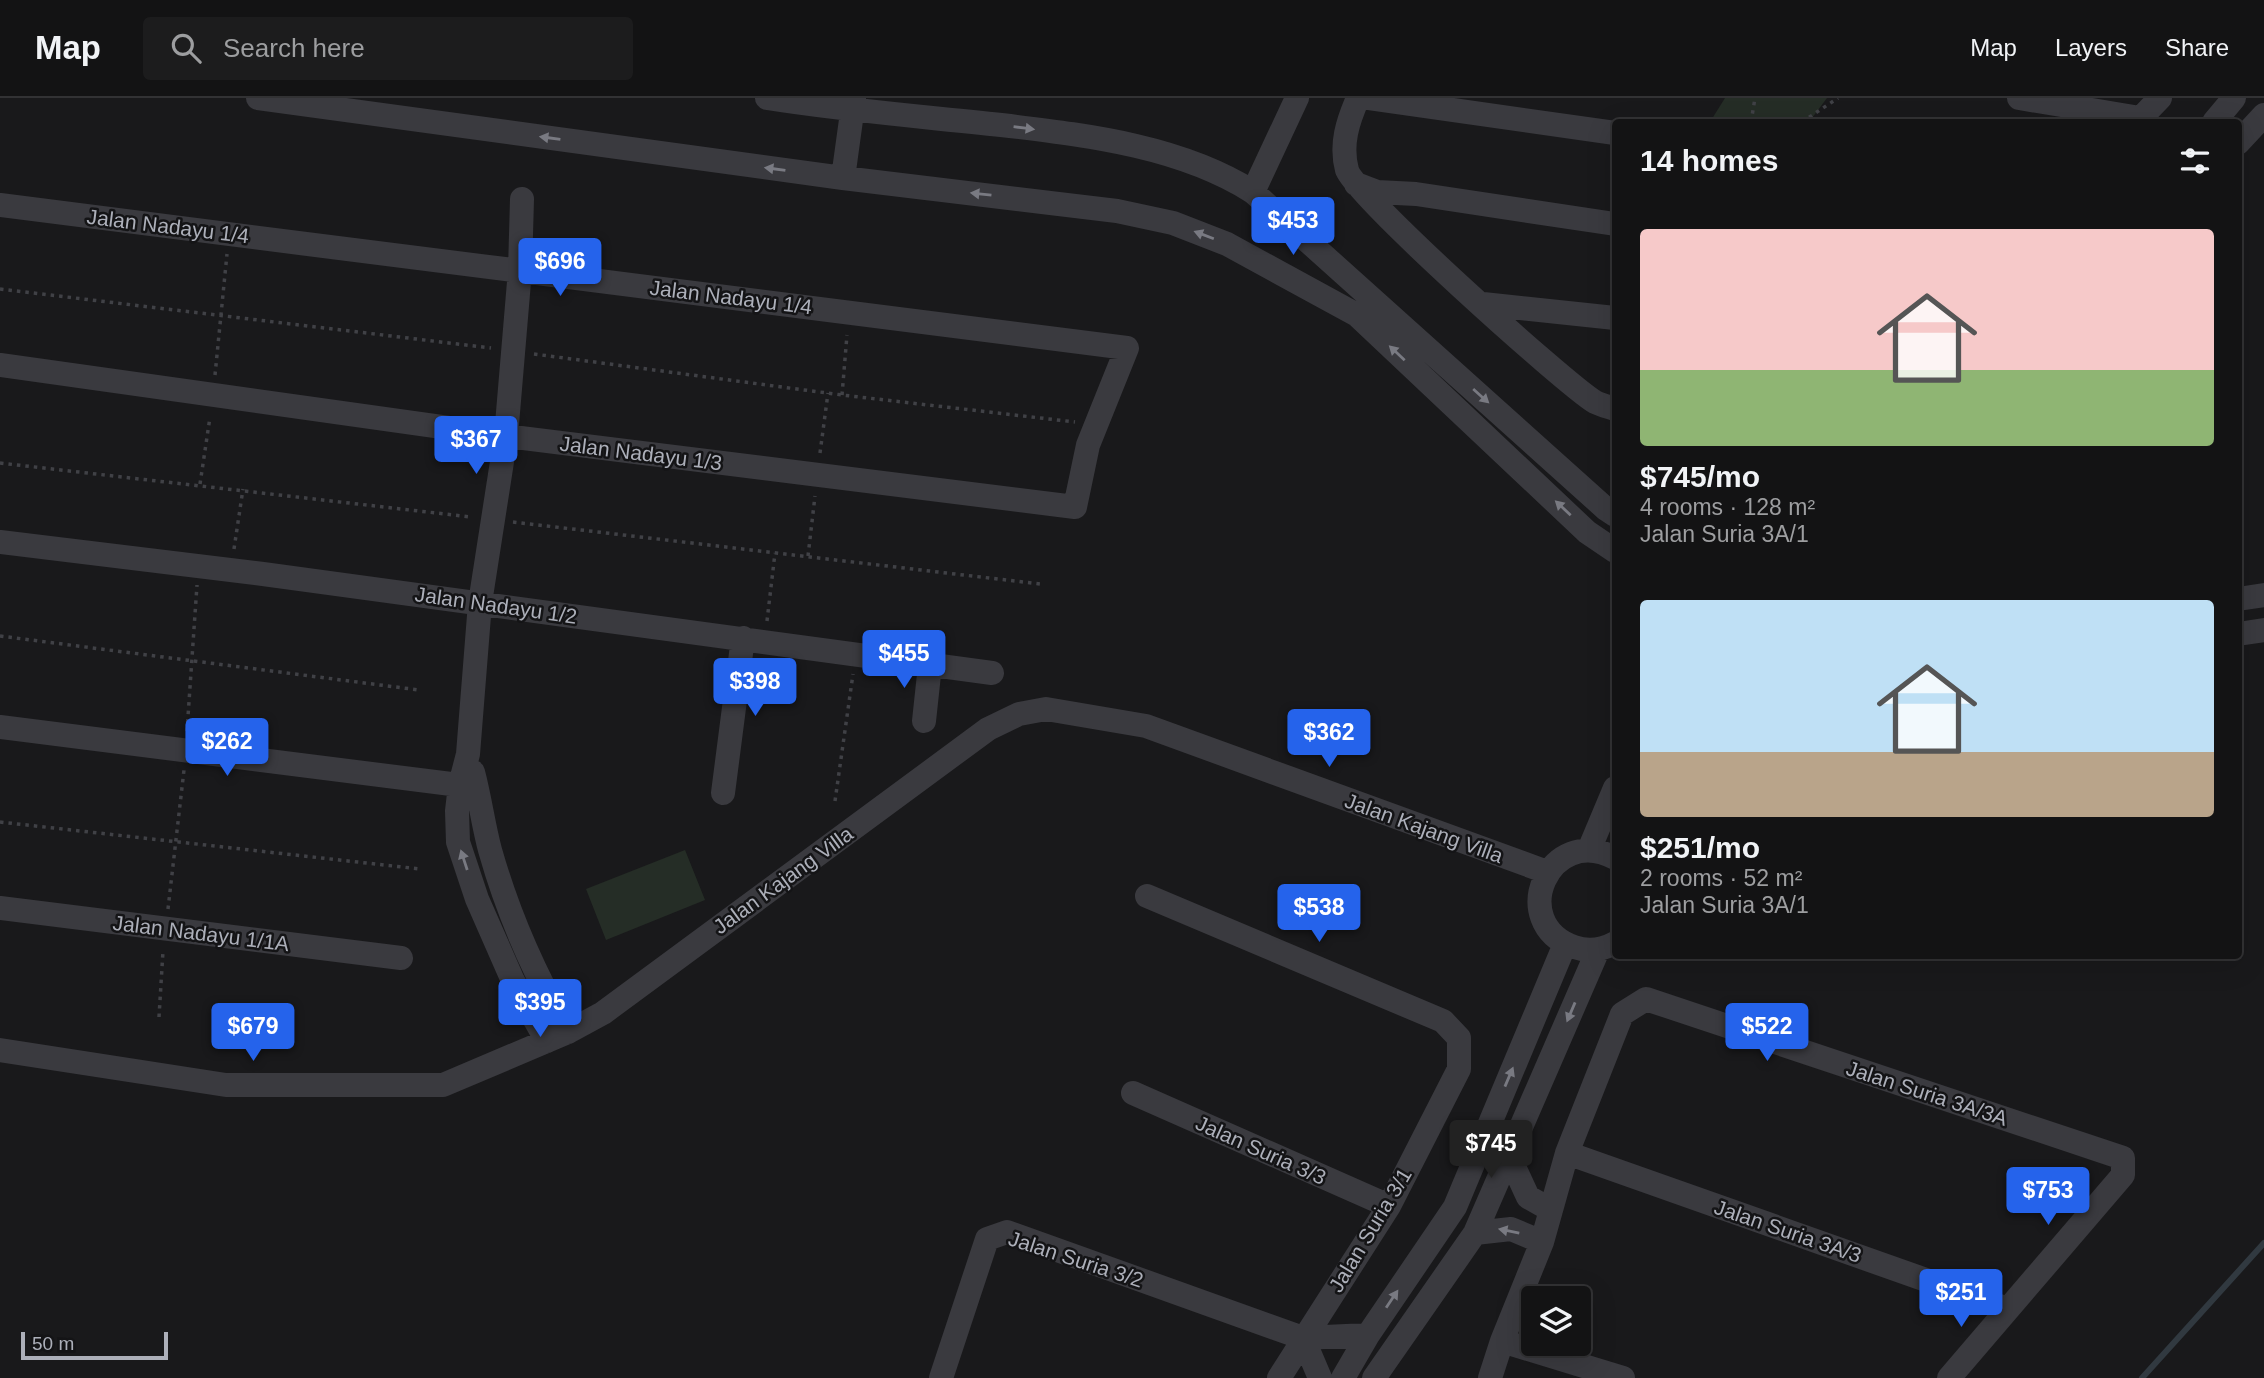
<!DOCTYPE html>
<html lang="en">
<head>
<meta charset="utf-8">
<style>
  :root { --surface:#131314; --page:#1c1c1d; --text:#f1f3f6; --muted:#9d9ea0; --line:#323234; --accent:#2563eb }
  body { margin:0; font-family:Arial,sans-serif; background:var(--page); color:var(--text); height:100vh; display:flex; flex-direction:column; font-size:26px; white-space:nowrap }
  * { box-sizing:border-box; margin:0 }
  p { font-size:23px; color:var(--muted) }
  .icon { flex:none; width:38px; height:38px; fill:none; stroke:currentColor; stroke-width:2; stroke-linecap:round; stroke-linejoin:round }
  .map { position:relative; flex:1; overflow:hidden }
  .side { position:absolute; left:1612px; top:21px; width:630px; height:840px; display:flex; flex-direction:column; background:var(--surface); border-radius:7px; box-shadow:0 7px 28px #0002,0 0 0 2px var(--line) }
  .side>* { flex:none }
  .tools { position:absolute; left:1521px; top:1188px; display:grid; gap:14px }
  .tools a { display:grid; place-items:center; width:70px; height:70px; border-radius:7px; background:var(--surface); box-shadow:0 7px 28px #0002,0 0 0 2px var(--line); font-size:35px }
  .scale { position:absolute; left:21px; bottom:18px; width:147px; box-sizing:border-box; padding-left:7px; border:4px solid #acafb9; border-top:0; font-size:19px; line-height:24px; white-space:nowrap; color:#acafb9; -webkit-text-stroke:5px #141416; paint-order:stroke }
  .price { position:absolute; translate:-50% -60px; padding:0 16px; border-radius:7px; background:var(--accent); color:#fff; font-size:23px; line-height:46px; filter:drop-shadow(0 2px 4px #0008) }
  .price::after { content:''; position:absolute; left:50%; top:42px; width:21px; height:16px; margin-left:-10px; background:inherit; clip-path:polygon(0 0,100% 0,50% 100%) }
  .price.selected { background:#222; color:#fff }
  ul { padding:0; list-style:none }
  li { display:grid; align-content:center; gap:14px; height:371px; padding:0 28px }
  li span { display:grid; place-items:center; height:217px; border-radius:7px; color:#555 }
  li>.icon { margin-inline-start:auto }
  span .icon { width:126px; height:126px; fill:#fffc; stroke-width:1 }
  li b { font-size:30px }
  h2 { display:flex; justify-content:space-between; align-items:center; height:84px; padding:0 28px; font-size:30px }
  header { display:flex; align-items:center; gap:42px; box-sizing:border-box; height:98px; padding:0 35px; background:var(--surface); border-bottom:2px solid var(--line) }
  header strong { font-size:33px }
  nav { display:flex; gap:38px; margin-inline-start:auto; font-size:24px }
  .search { width:490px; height:63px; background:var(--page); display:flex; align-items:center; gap:18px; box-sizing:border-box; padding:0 24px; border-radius:7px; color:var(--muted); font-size:26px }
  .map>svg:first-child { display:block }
  .green { fill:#252d26 }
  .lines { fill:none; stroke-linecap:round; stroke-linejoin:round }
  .stream { stroke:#313940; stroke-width:6 }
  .path { stroke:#404146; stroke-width:3.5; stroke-dasharray:3.5 5; stroke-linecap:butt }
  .minor { stroke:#3a3a3f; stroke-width:24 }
  .oneway { fill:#797a82 }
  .labels { text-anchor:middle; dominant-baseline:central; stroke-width:5; stroke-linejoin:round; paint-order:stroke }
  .street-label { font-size:21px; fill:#acafb9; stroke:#141416 }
</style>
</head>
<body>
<header>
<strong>Map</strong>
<div class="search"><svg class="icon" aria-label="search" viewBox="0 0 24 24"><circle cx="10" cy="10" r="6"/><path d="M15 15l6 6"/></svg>Search here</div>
<nav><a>Map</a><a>Layers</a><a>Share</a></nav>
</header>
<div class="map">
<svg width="2264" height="1280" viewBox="0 0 2264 1280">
  <rect width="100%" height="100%" fill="#19191b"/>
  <!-- green -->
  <path class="green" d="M1725,0h102l-18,24h-99z
    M685,752l20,50 -99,40 -20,-51z"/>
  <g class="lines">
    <!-- stream -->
    <path class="stream" d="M2142,1280l122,-135"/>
    <!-- path -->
    <path class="path" d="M1751,24l4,-24
      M1802,24l36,-24
      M0,191l491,59
      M534,256l308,41 233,27
      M215,277l12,-121
      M842,297l5,-60
      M820,355l8,-60
      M0,365l471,54
      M200,386l10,-67
      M513,424l527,62
      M234,451l9,-60
      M808,458l7,-60
      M767,523l8,-68
      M0,538l419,54
      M187,633l10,-146
      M835,703l18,-127
      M0,724l420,47
      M168,811l16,-139
      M159,919l4,-66"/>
    <!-- minor -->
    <path class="minor" d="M258,0l585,80 274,33 56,12 54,21 130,71 230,217 28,19
      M767,0c81,13 162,19 243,28 82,10 172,21 243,66l353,317 9,6
      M1358,0c-10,23 -18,46 -11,72 7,24 217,213 248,232 6,3 14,5 20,7
      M1369,0l246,35
      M2019,0l121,20
      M2137,24l23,-24
      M2214,24l20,-24
      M2238,45l26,-28
      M843,80l11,-80
      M1356,86l21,8 39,2 199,30
      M1253,94l44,-94
      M522,101l-2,71 -14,166 -26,167 -12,151 -8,31 -3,26 1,31 19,57 36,82 34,60
      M0,107l1127,143 -39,97 -13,62 -569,-71 -506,-71
      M1483,206l132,14
      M0,444l263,32 729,99
      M2238,501l26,-4
      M2238,536l26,-4
      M924,623l6,-56
      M0,629l475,60
      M473,674c7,26 10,52 17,78 18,64 45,125 78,182
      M723,695l20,-155
      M1589,752l26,-62
      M1615,760c-66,-35 -109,65 -41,89 14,5 28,3 41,-4
      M1147,798l296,125 16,17v31l-70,137 -110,172
      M0,810l401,50
      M0,952l226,35h217l125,-53 35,-19 385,-284 31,-15 27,-5 100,17 401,146
      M1133,995l256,113
      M1567,1055l441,156
      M1510,1060l18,39 23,13
      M1475,1135l36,-4 31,13
      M1303,1240l17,40
      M1502,1243l121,37
      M941,1280l46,-139 20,-7 296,106 65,-3
      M1343,1280l25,-43 87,-128 110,-263
      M1374,1280l101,-145 123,-283
      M1490,1280l12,-37 40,-99 25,-89 55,-139 24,-15 477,159v17l-174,203"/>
  </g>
  <!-- one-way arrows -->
  <defs><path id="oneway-solid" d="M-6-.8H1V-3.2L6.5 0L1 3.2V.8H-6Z" transform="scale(1.75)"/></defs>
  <g class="oneway">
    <use href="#oneway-solid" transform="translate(1024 30) rotate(7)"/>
    <use href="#oneway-solid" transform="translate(550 40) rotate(-172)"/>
    <use href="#oneway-solid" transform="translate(775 71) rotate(-172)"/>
    <use href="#oneway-solid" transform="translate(981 96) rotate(-174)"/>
    <use href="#oneway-solid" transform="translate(1204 137) rotate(-159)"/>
    <use href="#oneway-solid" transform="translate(1397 255) rotate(-137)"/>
    <use href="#oneway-solid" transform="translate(1481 298) rotate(42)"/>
    <use href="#oneway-solid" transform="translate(1563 410) rotate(-137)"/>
    <use href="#oneway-solid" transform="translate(464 762) rotate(-108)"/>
    <use href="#oneway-solid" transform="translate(1571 914) rotate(113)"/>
    <use href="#oneway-solid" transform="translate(1509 979) rotate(-67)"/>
    <use href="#oneway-solid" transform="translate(1509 1133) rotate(-169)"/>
    <use href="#oneway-solid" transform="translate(1392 1201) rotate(-56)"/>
  </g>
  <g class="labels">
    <!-- street labels -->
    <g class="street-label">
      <text transform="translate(168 128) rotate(7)">Jalan Nadayu 1/4</text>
      <text transform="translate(731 199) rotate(7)">Jalan Nadayu 1/4</text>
      <text transform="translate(641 355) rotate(7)">Jalan Nadayu 1/3</text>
      <text transform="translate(496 507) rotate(8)">Jalan Nadayu 1/2</text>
      <text transform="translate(1424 730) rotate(20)">Jalan Kajang Villa</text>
      <text transform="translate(783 782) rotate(-36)">Jalan Kajang Villa</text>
      <text transform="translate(201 835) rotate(7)">Jalan Nadayu 1/1A</text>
      <text transform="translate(1927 995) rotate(18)">Jalan Suria 3A/3A</text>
      <text transform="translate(1261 1052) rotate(24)">Jalan Suria 3/3</text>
      <text transform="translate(1370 1132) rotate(-59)">Jalan Suria 3/1</text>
      <text transform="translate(1788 1133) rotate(19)">Jalan Suria 3A/3</text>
      <text transform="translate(1076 1161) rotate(18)">Jalan Suria 3/2</text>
    </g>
  </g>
</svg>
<div class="tools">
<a><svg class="icon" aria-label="layers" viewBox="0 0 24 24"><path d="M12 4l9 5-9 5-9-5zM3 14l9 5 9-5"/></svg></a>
</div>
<div class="scale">50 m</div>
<b class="price" style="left:1293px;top:159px">$453</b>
<b class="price" style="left:560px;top:200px">$696</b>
<b class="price" style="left:476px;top:378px">$367</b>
<b class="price" style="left:904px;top:592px">$455</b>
<b class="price" style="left:755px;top:620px">$398</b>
<b class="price" style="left:1329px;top:671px">$362</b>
<b class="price" style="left:227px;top:680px">$262</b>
<b class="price" style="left:1319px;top:846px">$538</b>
<b class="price" style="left:540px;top:941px">$395</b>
<b class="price" style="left:253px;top:965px">$679</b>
<b class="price" style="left:1767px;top:965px">$522</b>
<b class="price selected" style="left:1491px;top:1082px">$745</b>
<b class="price" style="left:2048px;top:1129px">$753</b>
<b class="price" style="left:1961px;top:1231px">$251</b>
<section class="side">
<h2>14 homes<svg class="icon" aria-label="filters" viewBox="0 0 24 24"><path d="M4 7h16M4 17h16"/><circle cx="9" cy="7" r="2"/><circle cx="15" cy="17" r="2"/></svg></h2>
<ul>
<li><span style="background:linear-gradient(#f6c9c9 65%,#8fb573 0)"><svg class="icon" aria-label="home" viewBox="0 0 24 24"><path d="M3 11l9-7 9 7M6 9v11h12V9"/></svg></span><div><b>$745/mo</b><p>4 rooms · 128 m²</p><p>Jalan Suria 3A/1</p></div></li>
<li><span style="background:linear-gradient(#bfe0f5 70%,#b9a48a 0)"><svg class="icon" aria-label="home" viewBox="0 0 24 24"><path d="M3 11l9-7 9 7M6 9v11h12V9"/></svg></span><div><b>$251/mo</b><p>2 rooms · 52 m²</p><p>Jalan Suria 3A/1</p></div></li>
</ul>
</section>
</div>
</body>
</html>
